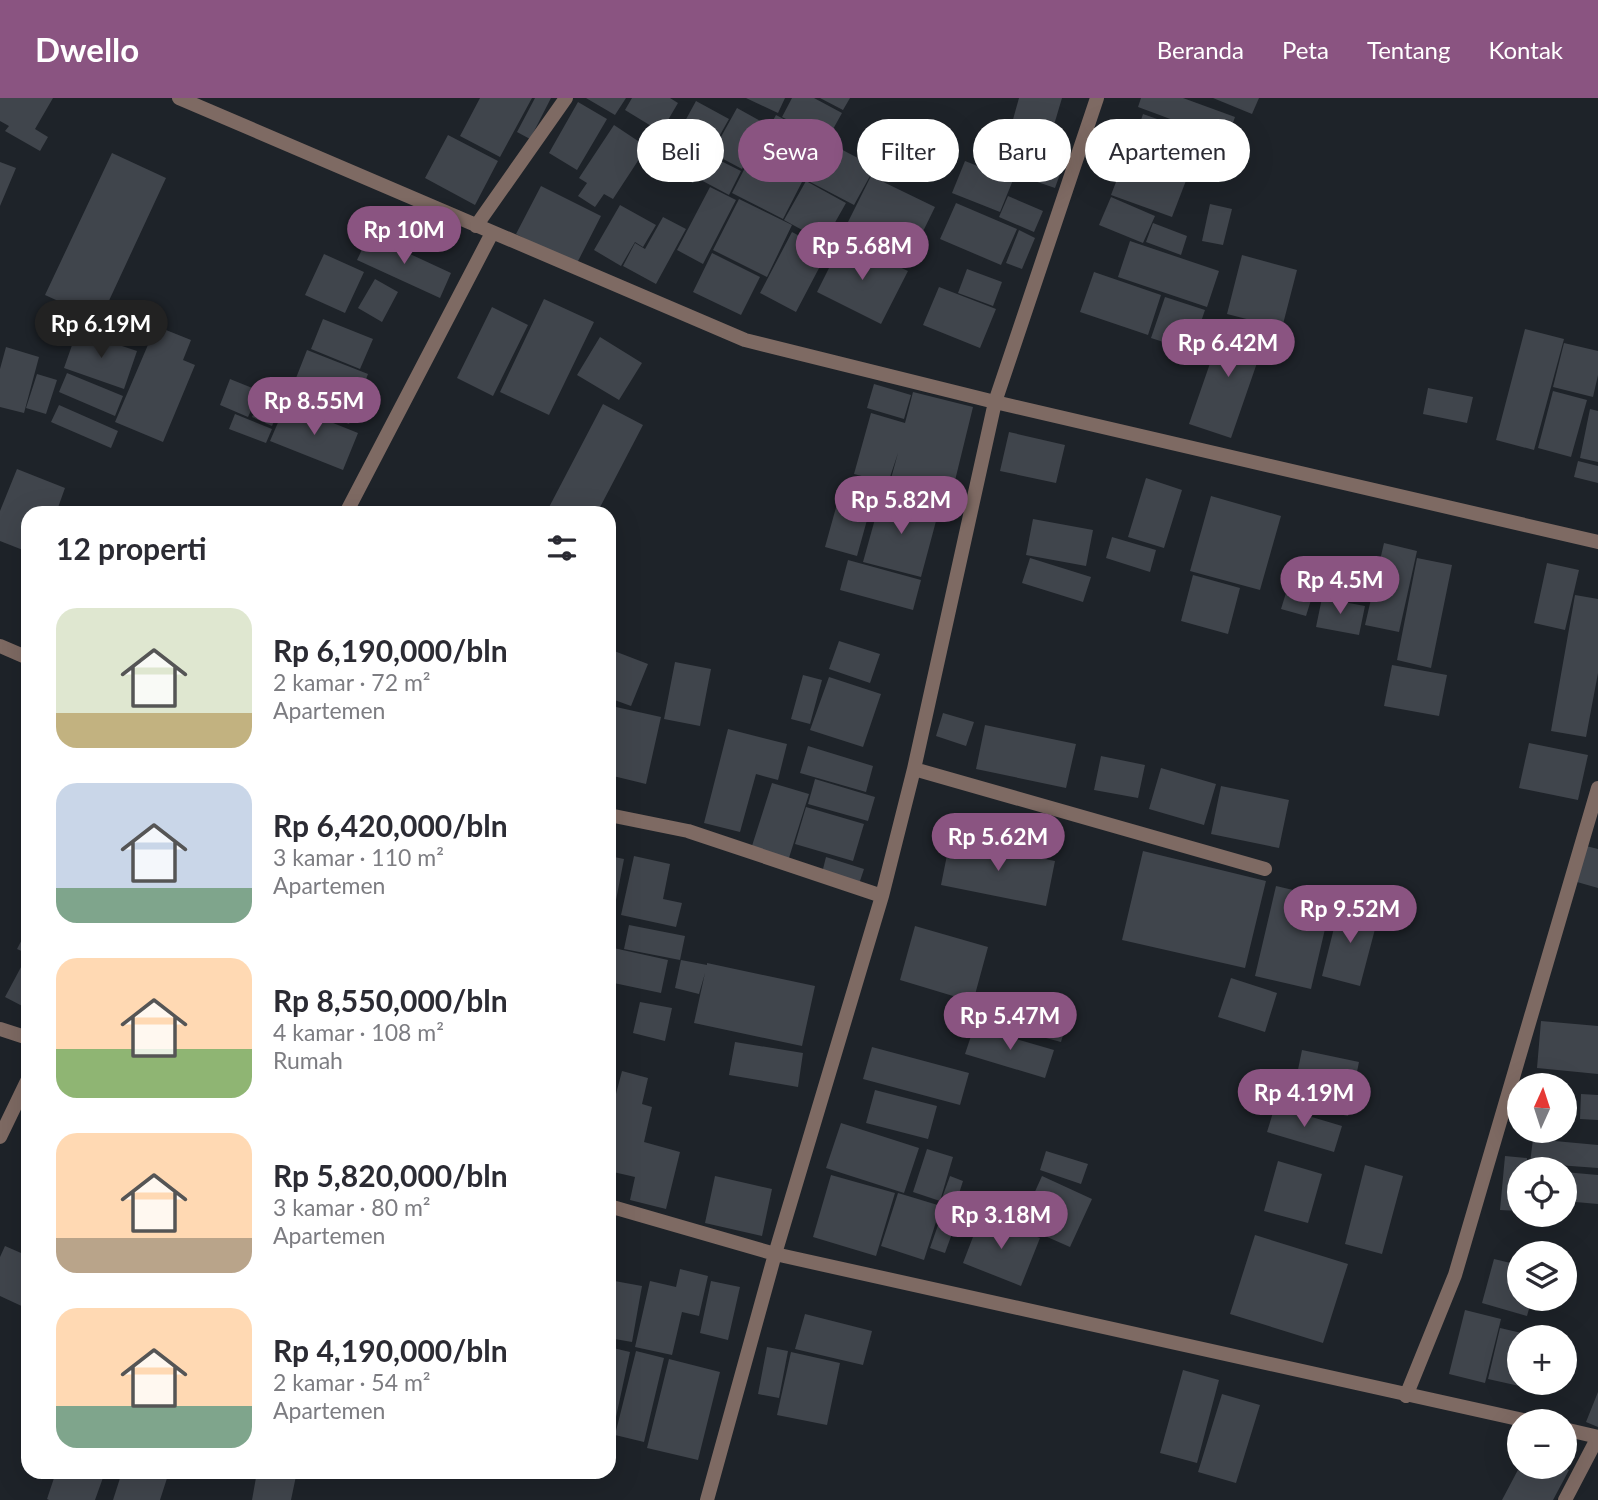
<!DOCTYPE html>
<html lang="id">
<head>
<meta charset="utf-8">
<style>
  :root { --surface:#fff; --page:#f7f7f7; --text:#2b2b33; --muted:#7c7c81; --accent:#8a5481 }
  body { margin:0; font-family:Lato,sans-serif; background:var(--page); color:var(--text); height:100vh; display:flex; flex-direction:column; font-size:26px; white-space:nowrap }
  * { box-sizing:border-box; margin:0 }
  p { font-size:23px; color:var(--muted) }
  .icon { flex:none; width:38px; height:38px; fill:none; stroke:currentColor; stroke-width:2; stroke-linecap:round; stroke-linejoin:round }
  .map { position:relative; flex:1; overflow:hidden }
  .drawer { position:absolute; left:21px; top:408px; width:595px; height:973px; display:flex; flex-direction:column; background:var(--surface); border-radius:21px; box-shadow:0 7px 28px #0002 }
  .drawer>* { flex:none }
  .banner { position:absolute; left:637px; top:21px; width:665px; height:63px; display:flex; gap:14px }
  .needle { width:46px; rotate:3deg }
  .buttons { position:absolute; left:1507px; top:975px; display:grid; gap:14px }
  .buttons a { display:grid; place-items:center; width:70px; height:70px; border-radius:50%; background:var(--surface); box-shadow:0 7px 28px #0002; font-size:35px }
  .price { position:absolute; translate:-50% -60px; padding:0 16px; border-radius:24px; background:var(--accent); color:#fff; font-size:23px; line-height:46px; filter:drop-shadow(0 2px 4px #0008) }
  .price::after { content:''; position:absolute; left:50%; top:42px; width:21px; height:16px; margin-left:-10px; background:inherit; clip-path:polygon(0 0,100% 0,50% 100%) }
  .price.on { background:#222; color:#fff }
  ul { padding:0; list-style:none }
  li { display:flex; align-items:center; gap:21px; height:175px; padding:0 35px }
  li span { display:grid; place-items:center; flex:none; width:196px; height:140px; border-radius:21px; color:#555 }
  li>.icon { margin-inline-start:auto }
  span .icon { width:84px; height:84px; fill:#fffc; stroke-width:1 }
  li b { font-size:30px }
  h2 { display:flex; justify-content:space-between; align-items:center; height:84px; padding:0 35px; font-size:30px }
  .tag { padding:0 24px; border-radius:32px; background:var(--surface); box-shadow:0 7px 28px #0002; font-size:24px; line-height:63px }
  .tag.on { background:var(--accent); color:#fff }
  header { display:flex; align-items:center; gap:42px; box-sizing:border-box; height:98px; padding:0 35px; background:var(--accent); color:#fff }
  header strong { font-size:33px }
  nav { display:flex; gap:38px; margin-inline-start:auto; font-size:24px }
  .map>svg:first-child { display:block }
  .building { fill:#40454c }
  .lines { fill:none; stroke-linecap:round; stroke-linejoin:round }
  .street { stroke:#7e6a63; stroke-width:14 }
</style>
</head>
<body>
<header>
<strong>Dwello</strong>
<nav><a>Beranda</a><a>Peta</a><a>Tentang</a><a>Kontak</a></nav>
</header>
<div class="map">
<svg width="1598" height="1402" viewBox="0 0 1598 1402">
  <rect width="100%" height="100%" fill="#1e2329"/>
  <!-- building -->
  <path class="building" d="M0,0h53l-18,31 13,8 -8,14 -35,-20 4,-5 -9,-5z
    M480,0h52l-32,59 -40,-21z
    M535,0h16l-21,41 -13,-7z
    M586,0h40l-11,17z
    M632,0h38l8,5 -17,29 -36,-22z
    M746,0h39l-7,15z
    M792,0h22l28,15 -15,27 -45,-23z
    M820,0h30l-7,12z
    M1019,0h43l-11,37 -39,-12z
    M1141,0h42l52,19 -8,23 -89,-33z
    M1213,0h46l-7,16z
    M696,3l33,18 -36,64 -32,-18z
    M578,4l29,17 -30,51 -28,-17z
    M737,10l29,16 -24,45 -30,-16z
    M1143,16l82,29 -13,39 -82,-29z
    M776,17l99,52 -21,38 -99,-52z
    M990,23l79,28 -14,39 -79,-27z
    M614,27l33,22 -34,52 -9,-5 -9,13 -17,-11 9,-13 -8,-5z
    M448,37l50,26 -23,44 -50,-27z
    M112,55l54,25 -66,142 -55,-25z
    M711,58l30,15 -12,24 -30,-16z
    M751,58l51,26 -19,37 -51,-26z
    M1126,58l61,22 -15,39 -61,-22z
    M965,63l48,19 -13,32 -48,-19z
    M0,64l16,6 -16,38z
    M871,78l64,31 -30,61 -64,-32z
    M806,83l40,22 -22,39 -40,-22z
    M541,88l60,30 -25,49 -60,-31z
    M710,89l26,13 -33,64 -26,-14z
    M1008,98l35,15 -9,21 -35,-15z
    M1111,99l44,19 -12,27 -44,-18z
    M739,101l53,26 -25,52 -54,-27z
    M956,105l61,26 -16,36 -61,-26z
    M1210,106l22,5 -9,36 -21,-4z
    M620,107l36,20 -13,22 -8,-5 -14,24 -27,-16z
    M663,119l23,12 -30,55 -33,-18 12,-23 10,6z
    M1153,125l34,13 -6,19 -35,-13z
    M1019,132l16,8 -13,31 -16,-6z
    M792,134l36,19 -32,61 -36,-19z
    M369,137l82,38 -11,25 -83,-38z
    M843,142l65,31 -27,53 -64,-32z
    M1130,143l89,30 -12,36 -89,-30z
    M712,155l48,24 -19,38 -48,-23z
    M324,156l40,18 -19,41 -40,-18z
    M1242,157l55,15 -15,58 -55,-14z
    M967,171l35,13 -9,24 -35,-13z
    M1094,174l67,23 -13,40 -68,-23z
    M375,181l23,13 -16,30 -24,-14z
    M939,189l57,22 -16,39 -57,-23z
    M1165,199l40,13 -14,41 -40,-13z
    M544,201l50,23 -45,93 -49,-23z
    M492,209l36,18 -35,71 -36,-18z
    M323,221l50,20 -13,30 -49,-20z
    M1225,222l42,14 -36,104 -42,-14z
    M156,228l35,14 -8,20 12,5 -32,77 -48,-20z
    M1525,231l39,10 -30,111 -38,-10z
    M77,233l60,20 -13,38 -60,-21z
    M600,239l42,26 -23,37 -42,-25z
    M1564,245l34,8v24l-5,22 -40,-10z
    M6,249l33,10 -15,56 -24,-6v-38z
    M307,252l61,24 -19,50 -62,-23z
    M67,275l56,23 -8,20 -56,-24z
    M37,276l20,6 -11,34 -20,-6z
    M270,280l19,9 -17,39 -20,-9z
    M230,281l30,12 -12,26 -28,-12z
    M874,286l37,11 -7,24 -37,-11z
    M1428,290l45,9 -6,26 -44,-9z
    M1553,293l34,9 -16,57 -33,-9z
    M913,294l60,15 -23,94 -61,-15 9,-33 -10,30 -34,-9 17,-61 34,10z
    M286,306l72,29 -15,37 -73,-29z
    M603,306l40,21 -46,88h-51z
    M59,307l59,26 -7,17 -60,-26z
    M1590,311l8,2v51l-18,-4z
    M235,316l37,15 -6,14 -37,-14z
    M1009,334l56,13 -9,38 -56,-12z
    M1578,363l20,5v17l-24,-6z
    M17,371l48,19 -9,25h-28v39l-28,-11v-30z
    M1146,380l36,12 -18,58 -36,-11z
    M842,388l32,9 -17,61 -32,-9z
    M882,396l57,16 -18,67 -58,-15z
    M1211,398l70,20 -21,74 -70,-19z
    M1033,421l60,11 -7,36 -60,-11z
    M1112,439l44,13 -6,22 -44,-14z
    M1384,445l33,8 -18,81 -34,-7z
    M1030,460l61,19 -8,25 -61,-19z
    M1417,460l35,7 -21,103 -34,-8z
    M848,462l73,20 -8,30 -73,-20z
    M1547,465l32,7 -14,60 -31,-7z
    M1193,477l47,13 -12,46 -47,-13z
    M1290,482l25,7 -9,29 -25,-7z
    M1575,497l23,4v74l-12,64 -35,-6z
    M1322,500l43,8 -6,29 -43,-8z
    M839,543l41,13 -10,29 -41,-14z
    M609,551l39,15 -17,42 -22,-8z
    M675,564l36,7 -11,57 -36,-7z
    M1392,567l55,10 -8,41 -55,-10z
    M803,577l19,5 -12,44 -19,-5z
    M829,579l52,17 -18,53 -53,-17z
    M616,609l45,10 -15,67 -37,-9v-35z
    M943,615l31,9 -8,24 -30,-10z
    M985,627l91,19 -10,44 -90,-19z
    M728,631l59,15 -9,36 -22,-6 -16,58 -36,-9z
    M1529,645l59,12 -10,45 -59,-12z
    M808,648l65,20 -7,26 -66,-19z
    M1101,658l44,9 -7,33 -44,-8z
    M1161,670l55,16 -12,41 -55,-16z
    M815,681l60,18 -7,24 -60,-17z
    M772,685l37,11 -21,67 -37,-12z
    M1221,688l68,14 -10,48 -68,-14z
    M806,709l58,17 -11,37 -58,-17z
    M950,742l105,21 -9,45 -105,-21z
    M1586,748l12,3v39l-21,-6z
    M1143,753l123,30 -21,87 -123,-28z
    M609,758l15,3 -14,72 -1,-1z
    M634,758l36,8 -7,35 19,4 -6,24 -55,-12z
    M826,759l38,12 -5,15 -37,-11z
    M1276,788l56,13 -21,90 -56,-13z
    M1340,806l39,10 -19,72 -38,-10z
    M629,827l56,11 -5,24 -56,-11z
    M915,828l73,21 -15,55 -73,-22z
    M28,830v26l-11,-5z
    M609,849l59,13 -7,33 -52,-11z
    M28,856v55l-23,-12z
    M681,862l26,5v-2l108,23 -13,60 -108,-23 11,-50 -6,21 -24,-6z
    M1231,880l46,15 -12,39 -47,-15z
    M1020,900l50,13 -9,31 -49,-13z
    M640,904l32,6 -7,33 -32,-8z
    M1541,923l57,5v48l-61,-6z
    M974,929l80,23 -9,28 -80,-24z
    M735,944l68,11 -5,34 -69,-12z
    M872,949l97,26 -9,32 -97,-26z
    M1302,952l57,12 -11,54 -57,-12z
    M622,973l26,7 -6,26 10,3 -8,35 36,10 -14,57 -36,-9 5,-23 -26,-6v-79l7,2z
    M875,992l62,16 -9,33 -62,-16z
    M1581,996l17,1v25l-18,-1z
    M1275,1008l67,20 -8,26 -67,-20z
    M841,1025l78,25 -15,45 -78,-25z
    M1533,1041l65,6v23l-68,-5z
    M927,1051l26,8 -13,44 -27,-9z
    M1046,1053l42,13 -7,20 -41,-14z
    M1505,1058l22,2 -1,11h-7v42l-19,-1z
    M1278,1063l44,13 -14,49 -44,-12z
    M1365,1067l38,11 -21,78 -37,-10z
    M1564,1074l34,3v29l-34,-3z
    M831,1077l64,18 -19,63 -63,-19z
    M715,1078l57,13 -10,47 -57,-13z
    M950,1078l13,5 -7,22 -14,-5z
    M1042,1078l50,23 -22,48 -50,-22z
    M898,1095l43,13 -17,54 -43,-14z
    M944,1110l15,6 -14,39 -15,-5z
    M981,1118l59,22 -19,48 -58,-23z
    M1255,1137l93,29 -25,79 -93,-29z
    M5,1148l23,10v53l-28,-13v-39z
    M1494,1161l25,6v33h13l-5,18 -45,-13z
    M680,1171l28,7 -9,40 -17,-4 -10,43 -37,-8 15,-66 26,6z
    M609,1182l33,6 -10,56 -23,-4z
    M711,1183l29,6 -12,53 -28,-7z
    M1465,1212l36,9 -16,64 -36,-9z
    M805,1216l67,17 -9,34 -68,-16z
    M1500,1230l35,8 -16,1v45h10l-1,6 -40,-9z
    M609,1249l21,5 -14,65 -7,-2z
    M767,1249l21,4 -9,47 -21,-4z
    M636,1253l28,7 -20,84 -29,-7z
    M791,1254l49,11 -13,62 -50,-10z
    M669,1261l51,13 -22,88 -51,-12z
    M1183,1272l36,10 -22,83 -37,-10z
    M1598,1294v35l-12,-5z
    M1222,1296l38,11 -24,78 -38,-11z
    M1520,1368h42l7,4 -16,30h-51z
    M56,1374h49l-10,28h-46l-2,-1z
    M122,1374h47l-9,28h-47z
    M257,1374h17l22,4 -5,24h-39z"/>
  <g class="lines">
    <!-- street -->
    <path class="street" d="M179,0l566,242 250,62 603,140
      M476,128l90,-128
      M346,415l146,-280
      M0,548l28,12
      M914,671l351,100
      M609,717l79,16 194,65
      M0,931l28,9
      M0,1039l28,-58
      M609,1108l166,48 752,167
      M1406,1298l49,-121 143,-487
      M1564,1331l34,8
      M707,1402l68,-246 107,-358 32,-127 81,-367 102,-304
      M1565,1402l33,-63"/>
  </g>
</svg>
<div class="buttons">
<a><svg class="needle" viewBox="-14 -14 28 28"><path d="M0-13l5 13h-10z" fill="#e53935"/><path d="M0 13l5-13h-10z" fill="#7c7c81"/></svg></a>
<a><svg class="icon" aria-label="locate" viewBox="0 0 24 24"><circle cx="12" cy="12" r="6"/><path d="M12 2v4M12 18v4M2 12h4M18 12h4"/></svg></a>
<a><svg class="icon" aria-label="layers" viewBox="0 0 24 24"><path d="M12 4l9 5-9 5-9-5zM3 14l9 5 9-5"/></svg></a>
<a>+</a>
<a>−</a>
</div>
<b class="price" style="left:404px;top:168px">Rp 10M</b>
<b class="price" style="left:862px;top:184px">Rp 5.68M</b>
<b class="price on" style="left:101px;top:262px">Rp 6.19M</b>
<b class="price" style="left:1228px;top:281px">Rp 6.42M</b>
<b class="price" style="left:314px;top:339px">Rp 8.55M</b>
<b class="price" style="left:901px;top:438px">Rp 5.82M</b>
<b class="price" style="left:1340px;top:518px">Rp 4.5M</b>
<b class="price" style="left:998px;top:775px">Rp 5.62M</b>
<b class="price" style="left:1350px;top:847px">Rp 9.52M</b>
<b class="price" style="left:1010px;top:954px">Rp 5.47M</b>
<b class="price" style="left:1304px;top:1031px">Rp 4.19M</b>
<b class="price" style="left:1001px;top:1153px">Rp 3.18M</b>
<div class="banner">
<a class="tag">Beli</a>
<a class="tag on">Sewa</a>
<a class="tag">Filter</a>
<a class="tag">Baru</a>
<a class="tag">Apartemen</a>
</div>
<section class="drawer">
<h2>12 properti<svg class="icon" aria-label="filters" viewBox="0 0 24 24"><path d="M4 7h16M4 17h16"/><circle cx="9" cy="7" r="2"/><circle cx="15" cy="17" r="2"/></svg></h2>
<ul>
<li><span style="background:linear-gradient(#dfe7d0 75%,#c2b280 0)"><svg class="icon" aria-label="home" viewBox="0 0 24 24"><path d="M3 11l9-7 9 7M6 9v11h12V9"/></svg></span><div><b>Rp 6,190,000/bln</b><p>2 kamar · 72 m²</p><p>Apartemen</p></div></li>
<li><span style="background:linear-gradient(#c9d6e8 75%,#7fa58c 0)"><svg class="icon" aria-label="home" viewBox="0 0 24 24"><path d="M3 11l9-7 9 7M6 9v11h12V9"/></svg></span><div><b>Rp 6,420,000/bln</b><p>3 kamar · 110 m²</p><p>Apartemen</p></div></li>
<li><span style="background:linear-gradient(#ffd9b3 65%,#8fb573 0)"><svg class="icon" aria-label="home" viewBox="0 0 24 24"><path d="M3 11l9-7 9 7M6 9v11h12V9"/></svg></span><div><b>Rp 8,550,000/bln</b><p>4 kamar · 108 m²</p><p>Rumah</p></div></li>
<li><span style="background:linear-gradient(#ffd9b3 75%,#b9a48a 0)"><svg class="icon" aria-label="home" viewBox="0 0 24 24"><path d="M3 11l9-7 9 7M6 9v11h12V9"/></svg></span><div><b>Rp 5,820,000/bln</b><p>3 kamar · 80 m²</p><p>Apartemen</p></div></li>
<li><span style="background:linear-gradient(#ffd9b3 70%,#7fa58c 0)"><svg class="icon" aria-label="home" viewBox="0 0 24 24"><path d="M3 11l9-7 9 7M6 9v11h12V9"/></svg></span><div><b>Rp 4,190,000/bln</b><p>2 kamar · 54 m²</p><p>Apartemen</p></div></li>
</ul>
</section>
</div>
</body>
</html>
